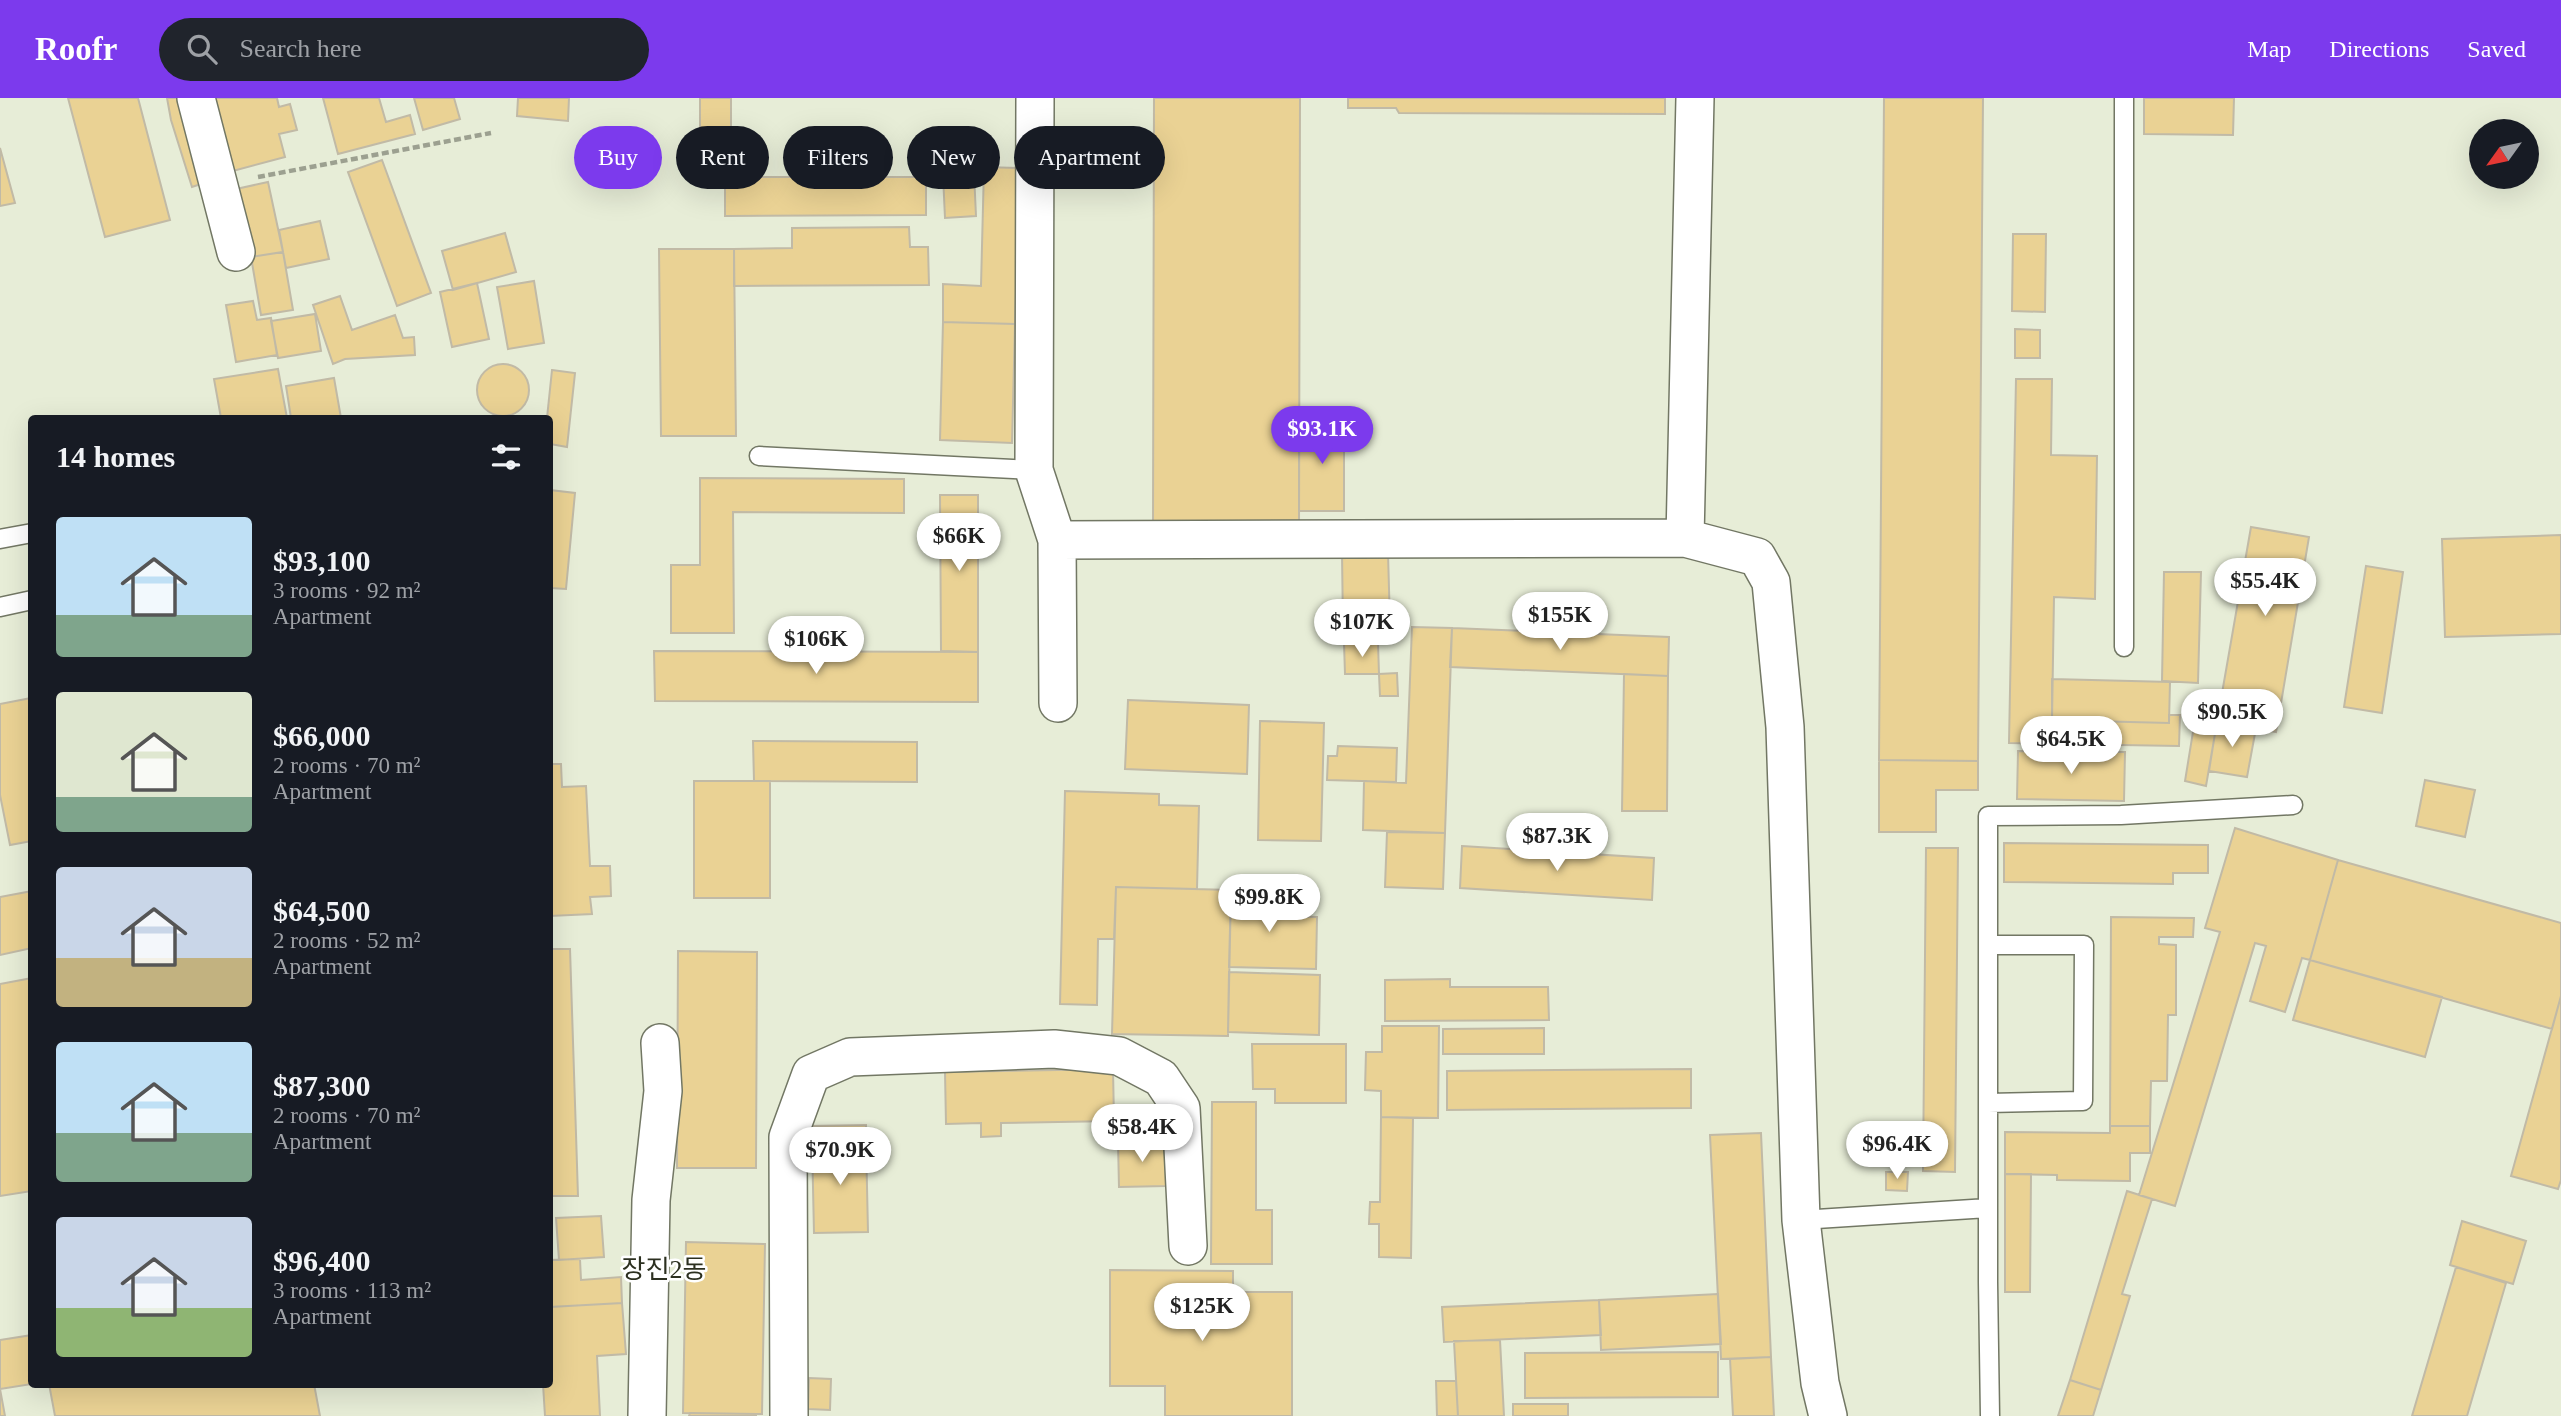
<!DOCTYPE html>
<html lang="en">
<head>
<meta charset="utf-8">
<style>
  :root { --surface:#171b24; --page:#20242c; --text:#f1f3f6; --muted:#9ea1a6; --accent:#7c3aed }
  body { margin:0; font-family:"Times New Roman","Noto Sans KR",serif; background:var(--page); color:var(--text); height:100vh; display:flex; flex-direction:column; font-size:26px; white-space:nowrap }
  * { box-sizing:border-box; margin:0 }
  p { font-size:23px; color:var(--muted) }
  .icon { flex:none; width:38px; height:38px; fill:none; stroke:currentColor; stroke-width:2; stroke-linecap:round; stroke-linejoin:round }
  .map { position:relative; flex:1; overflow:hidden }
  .panel { position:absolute; left:28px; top:317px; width:525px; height:973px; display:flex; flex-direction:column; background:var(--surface); border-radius:7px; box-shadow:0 7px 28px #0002 }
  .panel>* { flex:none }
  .hud { position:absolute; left:574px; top:28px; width:665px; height:63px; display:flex; gap:14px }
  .needle { width:46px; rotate:237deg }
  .buttons { position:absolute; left:2469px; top:21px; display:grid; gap:14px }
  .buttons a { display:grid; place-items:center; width:70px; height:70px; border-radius:50%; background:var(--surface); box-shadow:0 7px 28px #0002; font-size:35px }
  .price { position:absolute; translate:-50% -60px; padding:0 16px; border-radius:24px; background:#fff; color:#222; font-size:23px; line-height:46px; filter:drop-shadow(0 2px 4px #0008) }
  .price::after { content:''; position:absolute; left:50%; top:42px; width:21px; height:16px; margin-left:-10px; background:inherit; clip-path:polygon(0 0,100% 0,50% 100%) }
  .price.current { background:var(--accent); color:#fff }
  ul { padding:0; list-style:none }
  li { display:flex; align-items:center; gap:21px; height:175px; padding:0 28px }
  li span { display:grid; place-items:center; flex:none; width:196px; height:140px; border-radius:7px; color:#555 }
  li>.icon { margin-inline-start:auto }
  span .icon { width:84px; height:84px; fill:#fffc; stroke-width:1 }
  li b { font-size:30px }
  h2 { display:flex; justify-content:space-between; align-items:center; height:84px; padding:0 28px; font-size:30px }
  .tag { padding:0 24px; border-radius:32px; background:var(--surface); box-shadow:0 7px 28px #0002; font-size:24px; line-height:63px }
  .tag.current { background:var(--accent); color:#fff }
  header { display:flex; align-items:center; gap:42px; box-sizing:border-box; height:98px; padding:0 35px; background:var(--accent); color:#fff }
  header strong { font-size:33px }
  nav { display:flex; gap:38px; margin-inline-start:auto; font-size:24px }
  .search { width:490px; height:63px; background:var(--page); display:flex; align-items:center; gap:18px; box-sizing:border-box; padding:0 24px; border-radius:38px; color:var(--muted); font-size:26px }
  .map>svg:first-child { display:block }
  .building { fill:#ead294; stroke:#c1baa6; stroke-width:2 }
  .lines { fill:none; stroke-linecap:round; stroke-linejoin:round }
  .service-casing { stroke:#727764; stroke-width:21 }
  .minor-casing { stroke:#727764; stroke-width:40 }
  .path { stroke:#9ca090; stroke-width:4.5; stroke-dasharray:7 3.5; stroke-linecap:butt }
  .service { stroke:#fff; stroke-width:18 }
  .minor { stroke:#fff; stroke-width:37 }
  .labels { text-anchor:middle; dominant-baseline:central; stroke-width:5; stroke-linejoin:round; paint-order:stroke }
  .quarter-label { font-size:26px; fill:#2c3020; stroke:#fff }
</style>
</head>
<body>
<header>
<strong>Roofr</strong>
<div class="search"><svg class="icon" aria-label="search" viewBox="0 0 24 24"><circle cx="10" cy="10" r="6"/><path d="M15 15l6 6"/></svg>Search here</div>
<nav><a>Map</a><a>Directions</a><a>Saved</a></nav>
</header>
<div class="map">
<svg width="2561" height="1318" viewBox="0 0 2561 1318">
  <rect width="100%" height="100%" fill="#e7edd7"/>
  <!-- building -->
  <path class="building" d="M68,0h70l32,122 -65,17z
    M167,0h22l21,83 -18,6 -21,-67z
    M209,0h68l2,9 11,-3 7,26 -18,4 6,23 -56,15z
    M323,0h56l7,24 24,-7 5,19 -77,20z
    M414,0h40l6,21 -37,11z
    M518,0h51l-1,23 -51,-5z
    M700,0h31v38h-31z
    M1154,0h146l-1,429 -146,-1z
    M1348,0h317v16l-266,-1 -3,-5h-48z
    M1884,0h99l-5,663 -99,-1z
    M2144,0h90l-1,37 -89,-1z
    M972,32l4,86 -31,2 -4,-86z
    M0,50l15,55 -15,3z
    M382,62l49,133 -34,13 -49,-134z
    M984,69l36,1 -5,156 -72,-2v-38l38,2z
    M725,79h201v38l-201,1z
    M268,84l15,70 -32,5 -15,-68z
    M320,123l9,38 -43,9 -7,-38z
    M909,129l1,20h18l1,38 -195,1v-37l58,-1v-20z
    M505,135l11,39 -63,18 -11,-39z
    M2013,136h33l-1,78 -33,-1z
    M659,151h75l2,187h-75z
    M283,154l10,58 -32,5 -10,-58z
    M534,183l10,62 -36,6 -11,-62z
    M477,185l12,56 -37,8 -12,-55z
    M340,198l12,34 43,-15 8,23 11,-1 1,18 -70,4 -12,5 -20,-59z
    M253,203l4,19 14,-2 6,37 -41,7 -10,-57z
    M315,216l6,37 -43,7 -7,-37z
    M943,224l72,2 -3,119 -72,-3z
    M2015,231l25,1v28h-25z
    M477 292a26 26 0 1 1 52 0a26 26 0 1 1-52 0Z
    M278,271l9,49h-66l-7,-39z
    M552,272l23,3 -8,74 -17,-3v-26h-3z
    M334,280l7,40h-50l-5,-32z
    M2016,281h36l-1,76 46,1 -2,143 -41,-2 -2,123 117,3v-8h11l-1,31 -170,-3z
    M1299,322h45v91h-45z
    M700,380l204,1v34l-171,-1 1,121h-63v-68h29z
    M550,392l25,3 -9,96 -16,-1z
    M940,397h38v157l-37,-1z
    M2251,429l58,10 -29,172 -59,-10z
    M2561,437v99l-116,3 -3,-98z
    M1388,455l2,71 -47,1 -1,-71z
    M2366,468l37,6 -21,141 -38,-6z
    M2164,474h37l-3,111 -36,-2z
    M1412,529l40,1 -7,205 -82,-3 1,-49 42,2z
    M1452,530l217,9 -1,39 -218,-9z
    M1344,545h34l1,31h-34z
    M654,553l324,1v50l-323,-1z
    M1397,575l1,23h-18l-1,-22z
    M1624,576l44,2 -1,135h-45z
    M2052,581l118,3 -1,41 -117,-3z
    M2199,597l22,4 -15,87 -21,-5z
    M31,600l1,143 -22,4 -10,-50v-91z
    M2221,601l59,10 -4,23 -59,-11z
    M1128,602l121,5 -2,69 -122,-5z
    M1260,623l64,2 -3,118 -63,-1z
    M2217,623l39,7 -9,49 -38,-6z
    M753,643l164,1v40l-163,-1z
    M1338,648l59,2 -1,34 -69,-2 1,-24h9z
    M2018,653l107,1 -1,49 -107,-2z
    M1879,662l99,1v29h-42v42h-57z
    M550,666h11l1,23 24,-1 4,80h20l1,30 -21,1 2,17 -42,2z
    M2425,682l50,10 -10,47 -49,-11z
    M694,683h76v117h-76z
    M1065,693l94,3v11l40,1 -2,83 -81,-2 -2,52h-16l-1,66 -37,-1z
    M2235,730l103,32 -28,100 -8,-2 -17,54 -35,-11 16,-55 -11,-3 -80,263 -36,-11 81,-263 -15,-4z
    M1387,734l58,1 -2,56 -58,-2z
    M2004,745l204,2v28h-35v11l-169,-2z
    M1462,748l192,12 -2,42 -192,-12z
    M1926,750h32l-3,324 -32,-1z
    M2338,762l223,63v73l-9,33 -242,-69z
    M1116,789l115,3 -3,146 -116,-2z
    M1231,792l44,1 -1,25 43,1 -1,52 -87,-2z
    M32,793v57l-32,7v-58z
    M2111,819l83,1 -1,19h-34v7l17,1v70h-8l-1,66h-16l-1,45h-40z
    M550,851h20l8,247h-28z
    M678,853l79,1 -1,216h-79z
    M2310,862l132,37 -17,60 -132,-37z
    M1229,874l91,3 -1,60 -91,-3z
    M32,880v213l-32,5v-212z
    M1450,881v8h98l1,33 -164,1v-41z
    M2561,898v184l-3,9 -47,-13z
    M1382,928h57l-1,92 -57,-1v-26l-16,-1 1,-38h16z
    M1544,930v26h-101v-25z
    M1252,946h94v59h-71v-14h-22z
    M1113,971l1,52 -113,2v13l-20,1v-14l-35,1 -1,-52z
    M1691,971v39l-244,2v-39z
    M1212,1004h44v108h16v54h-61z
    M1381,1019l32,1 -2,140 -32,-1v-33h-10l1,-22h10z
    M866,1027v16h-54v-15z
    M2110,1028h40v27h-20v28l-73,-1v-5l-52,-1v-42l105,1z
    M1761,1035l10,224 -50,2 -11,-224z
    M812,1043h54l2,91 -54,1z
    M1165,1043l1,45 -47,1 -1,-45z
    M1886,1074h22l-1,19 -21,-1z
    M2005,1076h26l-1,118h-25z
    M2127,1093l25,8 -30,95 8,2 -29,94 -31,-10z
    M601,1118l3,41 -45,3 -3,-42z
    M2462,1123l64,20 -13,43 -63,-19z
    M686,1144l79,2 -3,170 -79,-1z
    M580,1161l1,21 40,-3 1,26 -72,4v-47z
    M2456,1169l50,16 -39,133h-55z
    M1110,1172l123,1v21h59v124h-127v-30h-55z
    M1718,1196l3,50 -120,6 -2,-50z
    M1599,1202l2,35 -157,7 -2,-35z
    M622,1205l4,51 -29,2 3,60h-55l-2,-32h7v-77z
    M32,1237v49l-32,5 5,27h-5v-76z
    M1500,1242l4,76h-46l-4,-75z
    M1718,1254v45l-193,1v-45z
    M1771,1259l3,59h-41l-3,-57z
    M809,1280l22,1 -1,31 -22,-1z
    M2070,1282l31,10 -8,26h-35z
    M1436,1283h20l2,35h-21z
    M49,1286h265l6,32h-265z
    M1513,1306h55v12h-55z
    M690,1315l66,1v2h-67z"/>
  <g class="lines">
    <!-- service casing -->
    <g class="service-casing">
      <path id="service" d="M2124,0v549
        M759,358l275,14
        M0,441l32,-6
        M0,509l32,-7
        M1988,1005l95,-2 1,-156h-96
        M1801,1122l187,-12
        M1990,1318l-2,-134v-466l133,-1 172,-10"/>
    </g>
    <!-- minor casing -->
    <g class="minor-casing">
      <path id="minor" d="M196,0l40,154
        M1035,0l-1,372 23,70 1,163
        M1685,440l10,-440
        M1057,442l628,-2 72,19 14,25 14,145 16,493 19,163 8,33
        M647,1318l4,-216 12,-109 -3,-48
        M789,1318l-1,-279 23,-63 39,-17 204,-8 65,7 42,22 20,30 7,138"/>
    </g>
    <!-- path -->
    <path class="path" d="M258,79l233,-44"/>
    <!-- service -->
    <use href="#service" class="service"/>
    <!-- minor -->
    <use href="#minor" class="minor"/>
  </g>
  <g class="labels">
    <!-- quarter labels -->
    <g class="quarter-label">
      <text x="664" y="1171">장진2동</text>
    </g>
  </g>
</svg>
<div class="buttons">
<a><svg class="needle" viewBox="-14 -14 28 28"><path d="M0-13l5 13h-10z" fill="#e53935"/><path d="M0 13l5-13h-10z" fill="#9ea1a6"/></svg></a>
</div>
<b class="price current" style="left:1322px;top:368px">$93.1K</b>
<b class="price" style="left:959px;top:475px">$66K</b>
<b class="price" style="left:2265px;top:520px">$55.4K</b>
<b class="price" style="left:1560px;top:554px">$155K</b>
<b class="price" style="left:1362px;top:561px">$107K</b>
<b class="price" style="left:816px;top:578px">$106K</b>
<b class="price" style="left:2232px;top:651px">$90.5K</b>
<b class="price" style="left:2071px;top:678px">$64.5K</b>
<b class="price" style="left:1557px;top:775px">$87.3K</b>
<b class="price" style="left:1269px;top:836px">$99.8K</b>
<b class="price" style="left:1142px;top:1066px">$58.4K</b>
<b class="price" style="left:1897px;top:1083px">$96.4K</b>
<b class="price" style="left:840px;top:1089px">$70.9K</b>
<b class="price" style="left:1202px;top:1245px">$125K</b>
<div class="hud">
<a class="tag current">Buy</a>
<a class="tag">Rent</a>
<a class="tag">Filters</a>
<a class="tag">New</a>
<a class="tag">Apartment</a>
</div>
<section class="panel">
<h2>14 homes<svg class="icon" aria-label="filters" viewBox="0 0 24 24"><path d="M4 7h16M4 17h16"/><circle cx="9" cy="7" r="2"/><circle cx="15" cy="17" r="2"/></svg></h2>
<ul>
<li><span style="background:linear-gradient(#bfe0f5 70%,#7fa58c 0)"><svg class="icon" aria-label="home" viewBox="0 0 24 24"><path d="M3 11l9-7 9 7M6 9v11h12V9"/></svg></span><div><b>$93,100</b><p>3 rooms · 92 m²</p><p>Apartment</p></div></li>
<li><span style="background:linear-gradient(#dfe7d0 75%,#7fa58c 0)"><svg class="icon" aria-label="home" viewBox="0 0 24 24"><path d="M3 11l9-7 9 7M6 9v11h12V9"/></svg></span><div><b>$66,000</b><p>2 rooms · 70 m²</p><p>Apartment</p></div></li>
<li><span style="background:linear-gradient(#c9d6e8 65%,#c2b280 0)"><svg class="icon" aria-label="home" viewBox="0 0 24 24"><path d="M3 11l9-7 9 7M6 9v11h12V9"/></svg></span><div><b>$64,500</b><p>2 rooms · 52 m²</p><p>Apartment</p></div></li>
<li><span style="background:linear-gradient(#bfe0f5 65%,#7fa58c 0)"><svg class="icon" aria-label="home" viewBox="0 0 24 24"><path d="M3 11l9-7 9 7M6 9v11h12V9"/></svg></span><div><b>$87,300</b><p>2 rooms · 70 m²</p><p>Apartment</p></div></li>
<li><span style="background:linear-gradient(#c9d6e8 65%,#8fb573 0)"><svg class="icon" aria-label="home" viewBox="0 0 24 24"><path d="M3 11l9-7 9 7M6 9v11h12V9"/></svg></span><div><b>$96,400</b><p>3 rooms · 113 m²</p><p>Apartment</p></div></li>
</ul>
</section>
</div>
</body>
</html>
